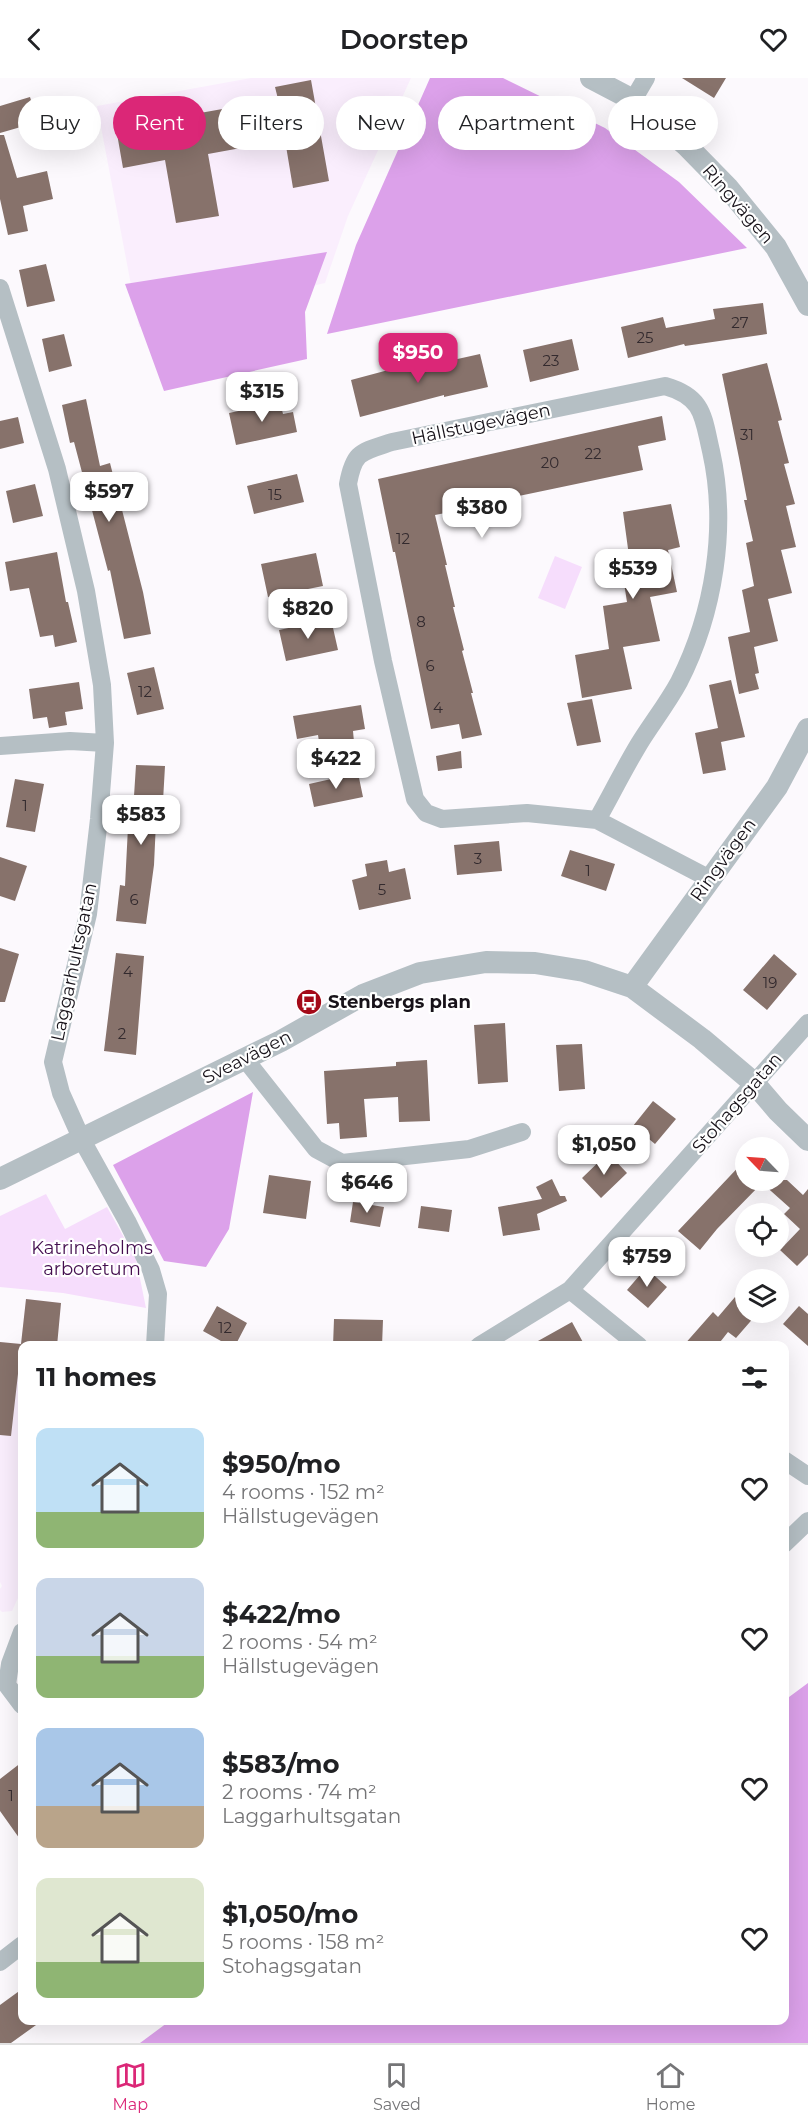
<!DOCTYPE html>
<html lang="en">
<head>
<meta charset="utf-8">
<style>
  :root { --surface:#fff; --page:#f6f6f6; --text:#202124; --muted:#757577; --line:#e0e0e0; --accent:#db2777 }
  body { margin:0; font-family:Montserrat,sans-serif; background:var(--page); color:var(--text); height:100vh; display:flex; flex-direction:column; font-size:22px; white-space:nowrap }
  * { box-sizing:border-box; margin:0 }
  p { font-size:20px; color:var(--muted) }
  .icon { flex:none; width:33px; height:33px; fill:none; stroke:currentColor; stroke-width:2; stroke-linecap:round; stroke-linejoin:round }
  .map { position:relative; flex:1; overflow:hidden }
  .drawer { position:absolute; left:18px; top:1263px; width:771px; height:684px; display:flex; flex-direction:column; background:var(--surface); border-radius:12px; box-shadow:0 6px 24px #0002 }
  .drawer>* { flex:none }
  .banner { position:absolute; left:18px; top:18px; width:772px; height:54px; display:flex; gap:12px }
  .needle { width:39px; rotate:295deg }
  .buttons { position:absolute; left:735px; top:1059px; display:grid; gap:12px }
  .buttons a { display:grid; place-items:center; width:54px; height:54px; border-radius:50%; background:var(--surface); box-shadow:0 6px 24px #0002; font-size:30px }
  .price { position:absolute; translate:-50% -51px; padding:0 14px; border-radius:12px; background:#fff; color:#222; font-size:20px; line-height:39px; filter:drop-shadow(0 2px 3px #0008) }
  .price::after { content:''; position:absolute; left:50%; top:36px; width:18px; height:14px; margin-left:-9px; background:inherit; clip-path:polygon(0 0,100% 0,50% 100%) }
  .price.active { background:var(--accent); color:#fff }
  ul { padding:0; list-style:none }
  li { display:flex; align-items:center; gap:18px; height:150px; padding:0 18px }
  li span { display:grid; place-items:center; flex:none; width:168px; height:120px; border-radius:12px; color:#555 }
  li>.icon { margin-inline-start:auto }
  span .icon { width:72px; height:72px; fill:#fffc; stroke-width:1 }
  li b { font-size:26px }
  h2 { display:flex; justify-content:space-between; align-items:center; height:72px; padding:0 18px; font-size:26px }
  .tag { padding:0 21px; border-radius:27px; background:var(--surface); box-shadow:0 6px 24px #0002; font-size:21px; line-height:54px }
  .tag.active { background:var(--accent); color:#fff }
  header { display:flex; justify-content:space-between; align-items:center; height:78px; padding:0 18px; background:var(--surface); font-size:27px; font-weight:600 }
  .tabs { display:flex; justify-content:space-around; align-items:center; height:84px; border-top:2px solid var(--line); background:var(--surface); font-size:16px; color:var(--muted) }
  .tabs a { display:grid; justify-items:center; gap:3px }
  .tabs .active { color:var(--accent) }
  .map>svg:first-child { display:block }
  .built { fill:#faeefd }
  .green { fill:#f6ddfc }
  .forest { fill:#dca1ea }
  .building { fill:#87726b }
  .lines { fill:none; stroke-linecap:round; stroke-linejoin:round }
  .minor { stroke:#b5bfc4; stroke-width:18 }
  .tertiary { stroke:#b5bfc4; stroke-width:22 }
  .labels { text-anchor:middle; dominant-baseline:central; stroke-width:4.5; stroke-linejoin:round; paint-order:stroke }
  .number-label { font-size:15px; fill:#332a2e }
  .street-label { font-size:18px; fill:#171219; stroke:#fff }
  .poi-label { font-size:18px; font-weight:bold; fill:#171219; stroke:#fff; text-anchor:start }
  .park-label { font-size:18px; fill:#440e4f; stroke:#fff }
</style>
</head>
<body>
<header><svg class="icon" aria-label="back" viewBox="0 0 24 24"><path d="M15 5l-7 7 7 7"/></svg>Doorstep<svg class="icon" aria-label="heart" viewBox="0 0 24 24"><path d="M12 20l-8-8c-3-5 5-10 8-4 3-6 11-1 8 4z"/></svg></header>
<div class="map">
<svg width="808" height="1965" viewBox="0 0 808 1965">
  <rect width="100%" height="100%" fill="#fcf9fd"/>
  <!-- built -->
  <path class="built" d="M251,0h160l-63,138 -23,67 -186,44 -42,-221z
    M26,1221l35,4 -4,42 -35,1v243l-10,22 -10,1 -2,-2v-21l2,-3 -2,-4v-240l21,2z"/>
  <!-- green -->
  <path class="green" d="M555,478l27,11 -17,42 -27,-11z
    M46,1116l19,35 42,-22 29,52 10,49 -83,-15 -63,-6v-71z"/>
  <!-- forest -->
  <path class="forest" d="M430,0h73l102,50 74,54 68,66 -420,86 29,-89z
    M327,174l-22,60 2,47 -143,32 -39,-107z
    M253,1014l-24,137 -23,38 -42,-6 -51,-96z
    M808,1605v360h-668l31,-23h613l1,-320z"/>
  <!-- building -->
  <path class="building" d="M682,0h44l-12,20z
    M311,2l18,101 -36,7 -8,-48 -77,14 11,62 -43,7 -11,-63 -42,8 -7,-40 162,-29 -3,-12z
    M30,19l8,25 -38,11v-27z
    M0,57h4l13,43 30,-7 6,28 -30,7 5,25 -20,4 -8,-36z
    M46,186l9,37 -28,6 -8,-37z
    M763,225l4,31 -82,12 -1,-2 -56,14 -7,-31 42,-10 3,11 49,-9 -2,-10z
    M64,256l8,32 -23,6 -7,-33z
    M572,261l7,31 -49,12 -7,-32z
    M480,276l8,33 -44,10v-2l-84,22 -9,-37 56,-15 1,5z
    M767,285l15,57 -4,1 11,42 -5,1 11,40 -9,2 10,41 -15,3 11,43 -24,6 10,42 -24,6 5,26 -4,1 4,15 -20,5 -11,-57 22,-5 -8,-42 12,-4 -8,-43 7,-2 -9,-41h3l-8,-42 -17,-84z
    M86,321l14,67 10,-3 33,129 8,42 -27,5 -14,-69 -2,1 -34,-129 -4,1 -8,-38z
    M280,324l3,12 10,-2 4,20 -61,13 -7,-32z
    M662,338l4,24 -28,6 5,24 -167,35v2l-41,8 12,50h-2l10,42h-2l11,43 -2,1 11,42h-2l11,42 -20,4 -3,-15 -28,5 -36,-177h-2l-15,-73z
    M18,339l6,26 -24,6v-28z
    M297,396l7,28 -50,12 -7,-28z
    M35,406l8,32 -30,7 -7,-32z
    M671,426l9,43 -12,3 9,42 -27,5 10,44 -37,6 9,42 -50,9 -7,-43 34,-6 -6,-43 24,-4 -7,-44 9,-2 -6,-44z
    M57,474l9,50h2l9,40 -22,5 -2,-12 -13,2 -11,-49 -19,3 -5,-29z
    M316,475l7,33 -55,11 -7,-33z
    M331,541l7,31 -52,11 -7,-31z
    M154,589l10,42 -27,6 -10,-42z
    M731,602l14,57 -24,5 5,28 -23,4 -8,-41 23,-5 -9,-43z
    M79,604l4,27 -18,3 2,13 -18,3 -2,-11 -14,2 -4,-30z
    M592,621l9,43 -24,4 -10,-43z
    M361,627l4,24 -12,2 1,11 -34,6 -2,-13 -21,4 -4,-23z
    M461,673l1,17 -24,3 -2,-15z
    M136,687l29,1 -2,35 -6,-1 -3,65 -8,59 -30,-3 4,-36 5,1 3,-59h4z
    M358,695l5,24 -49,10 -5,-23z
    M15,701l29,5 -9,48 -29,-5z
    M499,763l3,30 -45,4 -3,-30z
    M570,772l45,14 -9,27 -45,-15z
    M0,779l27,9 -12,35 -15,-5z
    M387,782l2,12 16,-4 6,31 -52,11 -7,-30 15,-4 -2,-12z
    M0,870l19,6 -14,48h-5z
    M116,875l28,3 -8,99 -32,-4z
    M774,876l23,20 -30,36 -24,-20z
    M505,945l3,59 -30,2 -4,-59z
    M582,966l3,45 -26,2 -3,-46z
    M427,982l3,61 -31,1 -1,-25 -34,2 3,38 -27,2 -1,-16 -12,1 -3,-53 72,-5v-4z
    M653,1023l23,18 -21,25 -22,-18z
    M608,1075l19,20 -26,25 -19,-20z
    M746,1081v21h41l16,15 5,-6v66l-11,11 -17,-16 20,-21 -16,-15 6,-6 -28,-25 -45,46 -17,21 -22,-19z
    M269,1097l42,6 -5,38 -43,-6z
    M552,1101l8,17h5l2,5 -30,13 3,16 -37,6 -5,-29 44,-8 -6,-12z
    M353,1124l31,5 -4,20 -30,-5z
    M421,1128l31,4 -3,22 -31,-4z
    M646,1190l21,19 -19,21 -21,-18z
    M735,1219l11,9v6h7l3,3 -20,23 -8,-6 -11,14h-34l30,-34 5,5z
    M26,1221l35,4 -4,43h-35v20l-3,-1 -8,71 -11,-1v-93l21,2z
    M217,1228l30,17 -12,23h-5l-27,-15z
    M799,1228l9,8v32l-25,-22z
    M334,1241l49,1 -1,26h-49z
    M572,1244l13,24h-56z
    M22,1684v80l-22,-31v-32z
    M22,1911v31h21l-32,23h-11v-38z"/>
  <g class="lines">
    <!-- minor -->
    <path class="minor" d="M633,22l13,-22
      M0,210l57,181 29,122 16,94 3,58 -6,76 -11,95 -35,148 8,31 21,47 45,81 24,49 7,24 -3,52
      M0,668l70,-5 35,2
      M597,742c14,-25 27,-51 42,-76 13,-21 28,-40 40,-62 35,-69 49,-155 32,-231 -8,-34 -7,-54 -46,-65l-273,56c-31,10 -38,9 -44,42l35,177 32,138 11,14 16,6 85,-6 70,7 113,59
      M245,981l71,90 26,14 127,-14 53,-17
      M570,1212l69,56
      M479,1268l91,-56 238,-267
      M784,1382l24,16
      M784,1466l24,-23
      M22,1554l-12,32 -3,21 15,20
      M0,1884l22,-17"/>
    <!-- tertiary -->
    <path class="tertiary" d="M591,0l42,22 53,45 42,43 48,59 32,58
      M632,909l145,-200 31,-58
      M0,1101l281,-138 82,-46 57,-22 66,-11 49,1 49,8 48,16 70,52 52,44 24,28 30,29"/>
  </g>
  <!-- icons -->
  <defs>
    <g id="bus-disc" transform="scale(1.35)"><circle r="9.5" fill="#a40918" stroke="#fff"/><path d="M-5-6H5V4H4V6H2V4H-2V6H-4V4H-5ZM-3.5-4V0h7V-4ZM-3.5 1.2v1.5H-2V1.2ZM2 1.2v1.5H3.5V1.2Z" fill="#fff"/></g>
  </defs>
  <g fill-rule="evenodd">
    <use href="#bus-disc" x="309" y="924"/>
  </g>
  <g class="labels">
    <!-- number labels -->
    <g class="number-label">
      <text x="740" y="244">27</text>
      <text x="645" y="259">25</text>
      <text x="551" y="282">23</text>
      <text x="747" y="356">31</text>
      <text x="593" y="375">22</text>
      <text x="550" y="384">20</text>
      <text x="275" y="416">15</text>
      <text x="403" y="460">12</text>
      <text x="421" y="543">8</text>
      <text x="430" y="587">6</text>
      <text x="145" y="613">12</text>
      <text x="438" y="629">4</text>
      <text x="25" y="727">1</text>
      <text x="478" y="780">3</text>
      <text x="588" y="792">1</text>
      <text x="382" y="811">5</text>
      <text x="134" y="821">6</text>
      <text x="128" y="893">4</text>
      <text x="770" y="904">19</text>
      <text x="122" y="955">2</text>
      <text x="225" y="1249">12</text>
      <text x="11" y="1717">1</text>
    </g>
    <!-- street labels -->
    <g class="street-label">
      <text transform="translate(738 126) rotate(49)">Ringvägen</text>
      <text transform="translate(481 346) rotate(-12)">Hällstugevägen</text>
      <text transform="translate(723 782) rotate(-54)">Ringvägen</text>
      <text transform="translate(74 884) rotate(-78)">Laggarhultsgatan</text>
      <text transform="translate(247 979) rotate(-27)">Sveavägen</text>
      <text transform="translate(737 1025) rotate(-49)">Stohagsgatan</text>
    </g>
    <!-- poi labels -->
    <g class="poi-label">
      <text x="328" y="924">Stenbergs plan</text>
    </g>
    <!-- park labels -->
    <g class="park-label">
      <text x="92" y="1170">Katrineholms<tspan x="92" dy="21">arboretum</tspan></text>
    </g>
  </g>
</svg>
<div class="buttons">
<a><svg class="needle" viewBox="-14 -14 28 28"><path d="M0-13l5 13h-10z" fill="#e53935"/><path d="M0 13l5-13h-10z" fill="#757577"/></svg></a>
<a><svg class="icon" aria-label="locate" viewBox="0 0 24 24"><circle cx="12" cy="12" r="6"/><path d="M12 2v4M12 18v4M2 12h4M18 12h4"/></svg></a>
<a><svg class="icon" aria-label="layers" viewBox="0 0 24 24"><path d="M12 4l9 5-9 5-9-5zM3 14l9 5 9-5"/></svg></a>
</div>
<b class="price active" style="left:418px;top:306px">$950</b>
<b class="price" style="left:262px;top:345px">$315</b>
<b class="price" style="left:109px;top:445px">$597</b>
<b class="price" style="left:482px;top:461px">$380</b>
<b class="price" style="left:633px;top:522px">$539</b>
<b class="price" style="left:308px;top:562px">$820</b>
<b class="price" style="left:336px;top:712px">$422</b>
<b class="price" style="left:141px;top:768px">$583</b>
<b class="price" style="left:604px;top:1098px">$1,050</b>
<b class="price" style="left:367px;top:1136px">$646</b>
<b class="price" style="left:647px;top:1210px">$759</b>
<div class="banner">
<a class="tag">Buy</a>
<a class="tag active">Rent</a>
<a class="tag">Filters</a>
<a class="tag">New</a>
<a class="tag">Apartment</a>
<a class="tag">House</a>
</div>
<section class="drawer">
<h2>11 homes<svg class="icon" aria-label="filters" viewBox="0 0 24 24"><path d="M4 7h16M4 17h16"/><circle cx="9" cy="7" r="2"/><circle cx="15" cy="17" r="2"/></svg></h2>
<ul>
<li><span style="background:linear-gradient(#bfe0f5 70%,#8fb573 0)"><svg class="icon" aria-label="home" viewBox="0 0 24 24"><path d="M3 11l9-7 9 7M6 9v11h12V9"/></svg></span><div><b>$950/mo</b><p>4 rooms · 152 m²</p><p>Hällstugevägen</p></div><svg class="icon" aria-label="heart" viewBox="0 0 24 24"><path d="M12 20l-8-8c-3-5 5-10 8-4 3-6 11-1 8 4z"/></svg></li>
<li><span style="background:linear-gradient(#c9d6e8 65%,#8fb573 0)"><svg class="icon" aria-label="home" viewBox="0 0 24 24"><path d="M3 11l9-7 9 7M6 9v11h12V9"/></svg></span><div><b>$422/mo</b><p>2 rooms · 54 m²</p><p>Hällstugevägen</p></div><svg class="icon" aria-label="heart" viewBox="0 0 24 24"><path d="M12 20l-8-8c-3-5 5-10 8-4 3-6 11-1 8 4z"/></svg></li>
<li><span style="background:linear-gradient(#a9c7e8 65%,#b9a48a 0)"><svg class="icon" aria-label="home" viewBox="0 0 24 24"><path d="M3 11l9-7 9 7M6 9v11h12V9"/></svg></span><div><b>$583/mo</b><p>2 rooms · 74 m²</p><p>Laggarhultsgatan</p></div><svg class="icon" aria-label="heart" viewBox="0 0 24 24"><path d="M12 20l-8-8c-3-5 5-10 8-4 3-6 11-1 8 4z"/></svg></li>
<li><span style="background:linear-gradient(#dfe7d0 70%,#8fb573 0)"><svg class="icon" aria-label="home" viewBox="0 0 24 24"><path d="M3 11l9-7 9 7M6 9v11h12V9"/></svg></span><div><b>$1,050/mo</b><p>5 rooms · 158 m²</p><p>Stohagsgatan</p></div><svg class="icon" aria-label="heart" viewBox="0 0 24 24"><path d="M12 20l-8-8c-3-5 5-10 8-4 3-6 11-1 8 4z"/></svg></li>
</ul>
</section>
</div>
<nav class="tabs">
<a class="active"><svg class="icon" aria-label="map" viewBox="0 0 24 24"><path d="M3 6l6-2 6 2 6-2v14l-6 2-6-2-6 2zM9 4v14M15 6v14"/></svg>Map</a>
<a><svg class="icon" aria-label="saved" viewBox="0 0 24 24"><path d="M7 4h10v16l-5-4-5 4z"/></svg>Saved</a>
<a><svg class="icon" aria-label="home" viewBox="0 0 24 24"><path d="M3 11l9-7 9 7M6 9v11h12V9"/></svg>Home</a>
</nav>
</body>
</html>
